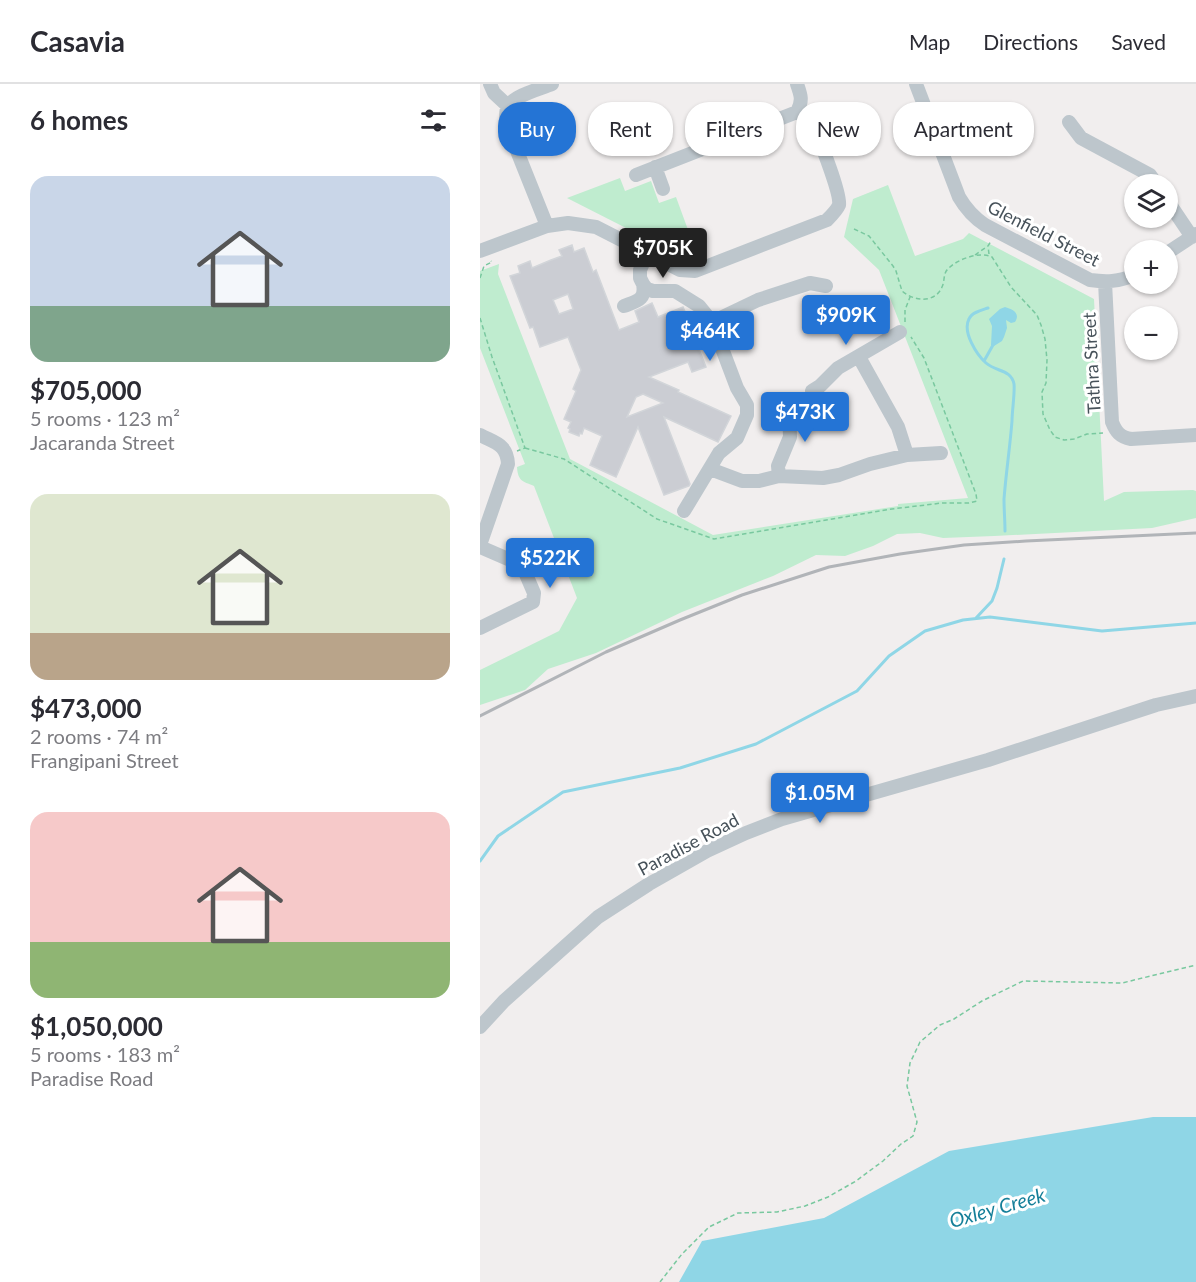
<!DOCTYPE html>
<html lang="en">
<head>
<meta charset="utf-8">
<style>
  :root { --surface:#fff; --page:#f2f2f3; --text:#2b2b33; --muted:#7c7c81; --line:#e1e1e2; --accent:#2474d5 }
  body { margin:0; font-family:Lato,sans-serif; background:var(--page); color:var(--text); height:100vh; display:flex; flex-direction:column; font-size:22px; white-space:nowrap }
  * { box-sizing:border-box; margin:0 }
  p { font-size:20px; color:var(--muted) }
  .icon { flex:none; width:33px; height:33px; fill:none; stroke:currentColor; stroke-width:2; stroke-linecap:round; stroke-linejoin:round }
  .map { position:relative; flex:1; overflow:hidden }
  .sheet { display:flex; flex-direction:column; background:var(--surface); width:480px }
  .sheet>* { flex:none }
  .top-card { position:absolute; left:18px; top:18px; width:570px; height:54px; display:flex; gap:12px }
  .controls { position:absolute; left:644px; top:90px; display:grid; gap:12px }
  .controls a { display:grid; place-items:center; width:54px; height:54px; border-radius:50%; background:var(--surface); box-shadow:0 2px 4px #0004; font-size:30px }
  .price { position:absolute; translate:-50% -51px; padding:0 14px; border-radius:6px; background:var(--accent); color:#fff; font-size:20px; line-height:39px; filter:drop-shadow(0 2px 3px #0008) }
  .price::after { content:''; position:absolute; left:50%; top:36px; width:18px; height:14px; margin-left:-9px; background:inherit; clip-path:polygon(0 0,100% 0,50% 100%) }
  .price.current { background:#222; color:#fff }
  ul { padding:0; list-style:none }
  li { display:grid; align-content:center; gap:12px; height:318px; padding:0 30px }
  li span { display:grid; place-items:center; height:186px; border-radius:18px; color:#555 }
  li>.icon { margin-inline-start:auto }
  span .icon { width:108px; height:108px; fill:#fffc; stroke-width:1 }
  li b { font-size:26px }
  h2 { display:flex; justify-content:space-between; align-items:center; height:72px; padding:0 30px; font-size:26px }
  .pill { padding:0 21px; border-radius:24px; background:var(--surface); box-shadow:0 2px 4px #0004; font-size:21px; line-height:54px }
  .pill.current { background:var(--accent); color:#fff }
  header { display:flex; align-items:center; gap:36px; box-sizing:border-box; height:84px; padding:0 30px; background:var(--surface); border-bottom:2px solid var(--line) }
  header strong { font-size:28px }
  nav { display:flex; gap:33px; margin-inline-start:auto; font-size:21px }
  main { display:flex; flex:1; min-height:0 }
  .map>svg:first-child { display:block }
  .green { fill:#bfeccf }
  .water { fill:#8fd6e6 }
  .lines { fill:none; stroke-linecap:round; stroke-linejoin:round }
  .stream { stroke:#8fd6e6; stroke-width:3 }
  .building { fill:#cbcdd3; stroke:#d2d5d9; stroke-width:1.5; fill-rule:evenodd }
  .path { stroke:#79c89f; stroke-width:1.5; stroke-dasharray:4.5 3; stroke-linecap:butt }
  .minor { stroke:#bdc6cc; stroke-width:14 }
  .rail { stroke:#b1b4b8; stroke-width:3 }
  .labels { text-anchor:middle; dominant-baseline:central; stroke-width:6; stroke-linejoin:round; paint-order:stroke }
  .street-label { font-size:18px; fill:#47525a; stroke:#fff }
  .water-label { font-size:20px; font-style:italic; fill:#157f99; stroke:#fff }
</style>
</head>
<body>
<header>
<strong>Casavia</strong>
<nav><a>Map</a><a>Directions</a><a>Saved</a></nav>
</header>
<main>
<section class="sheet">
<h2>6 homes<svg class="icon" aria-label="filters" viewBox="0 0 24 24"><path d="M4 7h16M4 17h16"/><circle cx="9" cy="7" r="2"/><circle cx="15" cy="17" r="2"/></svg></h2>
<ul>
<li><span style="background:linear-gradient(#c9d6e8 70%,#7fa58c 0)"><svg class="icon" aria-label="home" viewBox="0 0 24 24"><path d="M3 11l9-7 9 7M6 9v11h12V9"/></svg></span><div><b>$705,000</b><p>5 rooms · 123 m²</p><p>Jacaranda Street</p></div></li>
<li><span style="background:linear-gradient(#dfe7d0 75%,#b9a48a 0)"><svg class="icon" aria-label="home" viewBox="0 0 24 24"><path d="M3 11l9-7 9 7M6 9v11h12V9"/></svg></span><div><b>$473,000</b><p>2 rooms · 74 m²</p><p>Frangipani Street</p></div></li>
<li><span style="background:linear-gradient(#f6c9c9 70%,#8fb573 0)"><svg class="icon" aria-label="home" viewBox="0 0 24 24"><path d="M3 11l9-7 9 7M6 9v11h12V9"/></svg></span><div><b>$1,050,000</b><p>5 rooms · 183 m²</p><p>Paradise Road</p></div></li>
</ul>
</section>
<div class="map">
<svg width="716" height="1198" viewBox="0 0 716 1198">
  <rect width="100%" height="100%" fill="#f1eeee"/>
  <!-- green -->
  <path class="green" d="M140,94l5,13 26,-10 8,22 17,-6 22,60 -5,2 -10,-2 -116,-59z
    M408,101l27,71 48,-17 6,-6 125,66 10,202 20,-9 69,-2 3,1v27l-44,10 -158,8 -51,2 -23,-5 -23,1 -24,12 -28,10 -29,-1 -43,21 -91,36 -86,41 -48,16 -23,21 -45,15v-35l79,-39 18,-33 -43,-112c-12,-5 -16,-5 -17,-19l8,-3 -45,-116v-77l19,-7 -1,10 72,185 143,76 185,-29v-2l70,-6 -89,-228 -35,-33 9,-38z"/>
  <!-- water -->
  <path class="water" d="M525,223c7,2 16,6 10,15l-4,1 -5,-3 1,8 -3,9 -2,4 -8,5 -3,-1 1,-19 -3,-7 11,-10z
    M673,1033h43v165h-517l23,-41 122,-23 125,-67z"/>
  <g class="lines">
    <!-- stream -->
    <path class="stream" d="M508,224c-6,2 -16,4 -19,11 -7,13 8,36 17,44 10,9 25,6 28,21 1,9 -2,27 -2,37 -2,26 -6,52 -8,78 0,11 1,22 1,32
      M504,277l9,-16
      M496,534l16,-17 5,-13 7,-29
      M0,777l18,-25 65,-44 117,-24 76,-24 101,-53 32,-35 36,-25 38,-11 27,-3 112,14 94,-8"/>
  </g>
  <!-- building -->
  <path class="building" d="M92,161l2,7 10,-4 9,24 3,-2 23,60 20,-8 -4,-11 17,-8 6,14 25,-10 4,9 4,-1 3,7 1,-1 8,20 -6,3 9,23 -14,5 -4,-10 -39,15 30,13 -1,2 53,24 -13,26 -54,-25 26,67 -1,2 -25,9 -26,-68 -22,50 -26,-12 12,-29 -18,-8 -2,6 -2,-1 -1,3 -10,-4 1,-3 -2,-1 3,-6 -7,-3 12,-28 -3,-2 8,-19 -13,-33 -28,10 -7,-20 -3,1 -20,-52 10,-3 -2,-7 12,-5 2,7 19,-8 11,-4 -3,-6zM88,210l5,15 -14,5 -6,-14zM163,310l20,9 -36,14 9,-20z"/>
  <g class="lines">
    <!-- path -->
    <path class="path" d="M374,145l15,7 24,30 3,5 6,20c11,10 33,13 40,-4 3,-6 1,-14 6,-18 9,-10 32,-18 44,-12l19,30 26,28 4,10 4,14 2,21 -1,23 -4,9 1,22 7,16 5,7 9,3 10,-1 13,-5 16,-1
      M509,170l-1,-8 3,-5
      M495,171l13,-9
      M0,194l4,-12 8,-4 -1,-1
      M0,234l12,39 33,91 -8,3
      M425,238v-12l5,-13
      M45,364l39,11 93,60 57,20 178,-30 50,-6h27l8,-2 -1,-7 -52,-136 -13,-21
      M180,1198l22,-28 27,-27 29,-14 39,-1 28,-6 23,-9 28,-16 27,-20 18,-17 12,-8 4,-14 -10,-36 3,-23 10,-21 20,-17 14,-6 28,-18 41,-20 99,2 74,-18"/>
    <!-- minor -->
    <path class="minor" d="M10,0l4,9 14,13
      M317,0c4,11 6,17 0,28
      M436,0l43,113c7,12 14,20 26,28l105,55c16,2 29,2 44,-5
      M589,38l12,16 69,37 6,9
      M175,83l8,22
      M687,116l25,37
      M67,142l-40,-100c-1,-6 -2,-14 1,-20 7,-11 32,-17 44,-22
      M0,167l67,-25 21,-3 28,4 84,43 15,1 132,-51c4,-4 10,-10 12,-15 2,-11 -19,-65 -25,-76 -4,-8 -10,-13 -17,-17l-161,63
      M687,169l29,-19
      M167,170l-7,16v8l3,6 4,5 6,2h22l24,15 13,16 25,66 10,17v10l-10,23 -18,15 -35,58
      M625,198l7,140c4,10 8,15 19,17l65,-4
      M144,222c13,-5 22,-6 19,-22
      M232,238l46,-22 52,-17 16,3
      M379,273l39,70 9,28
      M332,307l8,-5 18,-18 62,-36
      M0,351c15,8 27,9 28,29l-28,81
      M230,385l32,12h17l20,-5 44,2 16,-3 31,-11 37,-9 34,-2
      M299,392l-1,-10 12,-29 -1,-28
      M0,463l42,18 12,28 -1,9 -53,26
      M0,943l24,-26 94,-84 51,-33 58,-33 39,-18 36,-14 206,-59 168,-55 40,-9"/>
    <!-- rail -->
    <path class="rail" d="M0,632l126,-64 74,-32 62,-25 87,-28 71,-13 64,-9 62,-4 170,-8"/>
  </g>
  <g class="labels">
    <!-- street labels -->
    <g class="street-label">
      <text transform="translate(564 149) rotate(27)">Glenfield Street</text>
      <text transform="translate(611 279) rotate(-93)">Tathra Street</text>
      <text transform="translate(208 760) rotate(-28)">Paradise Road</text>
    </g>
    <!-- water labels -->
    <g class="water-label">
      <text transform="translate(517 1123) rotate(-16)">Oxley Creek</text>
    </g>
  </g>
</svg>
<div class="controls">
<a><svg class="icon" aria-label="layers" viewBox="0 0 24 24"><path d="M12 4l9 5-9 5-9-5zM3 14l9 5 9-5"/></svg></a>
<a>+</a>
<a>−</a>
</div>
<b class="price current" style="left:183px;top:195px">$705K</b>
<b class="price" style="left:366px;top:262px">$909K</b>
<b class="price" style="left:230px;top:278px">$464K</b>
<b class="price" style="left:325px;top:359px">$473K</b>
<b class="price" style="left:70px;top:505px">$522K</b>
<b class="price" style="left:340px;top:740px">$1.05M</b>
<div class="top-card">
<a class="pill current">Buy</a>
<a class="pill">Rent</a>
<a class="pill">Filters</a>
<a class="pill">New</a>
<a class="pill">Apartment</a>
</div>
</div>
</main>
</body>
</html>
